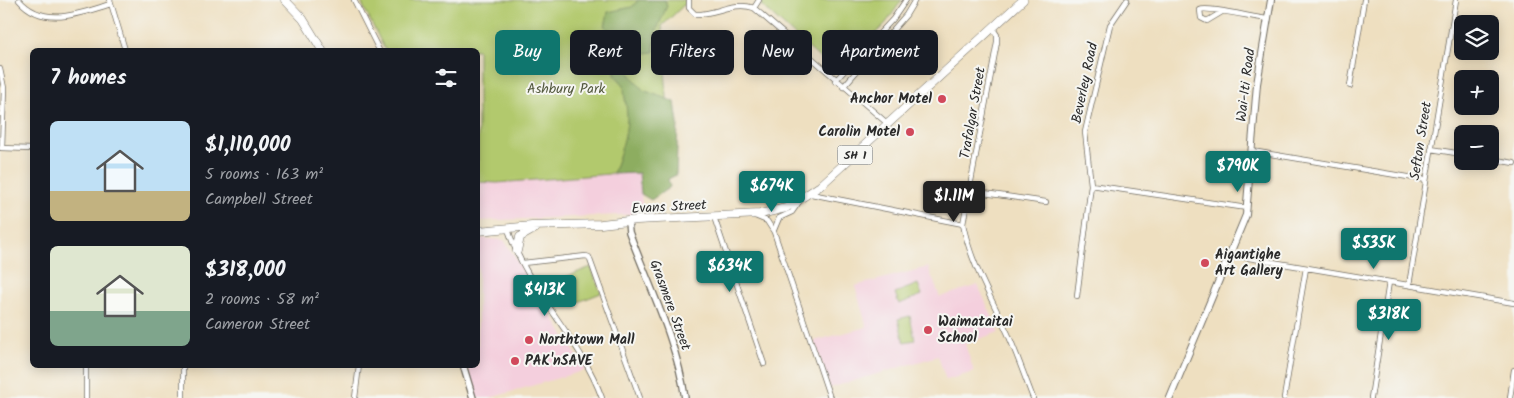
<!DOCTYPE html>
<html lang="en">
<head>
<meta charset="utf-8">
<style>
  :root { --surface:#171b24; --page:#242831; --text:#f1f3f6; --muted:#9ea1a6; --accent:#0f766e }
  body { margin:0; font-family:Kalam,sans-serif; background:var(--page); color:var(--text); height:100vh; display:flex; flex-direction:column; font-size:19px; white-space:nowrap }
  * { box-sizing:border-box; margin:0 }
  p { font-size:16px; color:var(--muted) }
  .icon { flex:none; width:28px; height:28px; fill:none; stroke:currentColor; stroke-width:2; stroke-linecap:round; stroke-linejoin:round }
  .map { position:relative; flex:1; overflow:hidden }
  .sheet { position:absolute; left:30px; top:48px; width:450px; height:320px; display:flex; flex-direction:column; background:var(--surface); border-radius:8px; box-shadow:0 2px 12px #0003 }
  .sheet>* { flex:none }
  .top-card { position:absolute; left:495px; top:30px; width:475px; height:45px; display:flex; gap:10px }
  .controls { position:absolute; left:1454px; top:15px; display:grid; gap:10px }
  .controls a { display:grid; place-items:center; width:45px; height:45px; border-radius:8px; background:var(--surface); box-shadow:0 2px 12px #0003; font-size:25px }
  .price { position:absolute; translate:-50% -42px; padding:0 11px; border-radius:5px; background:var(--accent); color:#fff; font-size:16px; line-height:32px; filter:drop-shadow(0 1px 2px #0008) }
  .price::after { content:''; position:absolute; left:50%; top:30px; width:15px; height:11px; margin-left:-8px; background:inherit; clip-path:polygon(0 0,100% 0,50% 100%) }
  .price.selected { background:#222; color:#fff }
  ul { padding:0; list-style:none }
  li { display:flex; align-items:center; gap:15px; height:125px; padding:0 20px }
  li span { display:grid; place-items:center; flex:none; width:140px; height:100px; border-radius:8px; color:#555 }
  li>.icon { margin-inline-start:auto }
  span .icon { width:60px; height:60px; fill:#fffc; stroke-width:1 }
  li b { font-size:21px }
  h2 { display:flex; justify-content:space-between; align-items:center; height:60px; padding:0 20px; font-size:21px }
  .tag { padding:0 18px; border-radius:8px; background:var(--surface); box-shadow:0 2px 12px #0003; font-size:18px; line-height:45px }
  .tag.selected { background:var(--accent); color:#fff }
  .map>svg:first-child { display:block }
  .built { fill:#f4cfdd }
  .green { fill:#b2c96d; stroke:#6e7a4c }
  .forest { fill:#8dad60; stroke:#5c6c46 }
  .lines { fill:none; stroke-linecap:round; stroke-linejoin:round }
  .minor-casing { stroke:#6f6a5f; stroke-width:6 }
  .tertiary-casing { stroke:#6f6a5f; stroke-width:8 }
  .secondary-casing { stroke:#6f6a5f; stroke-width:8 }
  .trunk-casing { stroke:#6f6a5f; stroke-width:9 }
  .minor { stroke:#fff; stroke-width:4.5 }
  .tertiary { stroke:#fff; stroke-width:5.5 }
  .secondary { stroke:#fff; stroke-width:6 }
  .trunk { stroke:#fff; stroke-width:8 }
  .poi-dot { fill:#d1495b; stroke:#f6f6f2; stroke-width:2 }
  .labels { text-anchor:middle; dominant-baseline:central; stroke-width:4; stroke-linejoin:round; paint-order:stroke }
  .shield { fill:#f6f6f2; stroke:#686867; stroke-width:1 }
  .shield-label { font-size:12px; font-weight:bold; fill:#2b2b2b }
  .street-label { font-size:14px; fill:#2b2b2b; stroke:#f6f6f2 }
  .park-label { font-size:14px; fill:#545a3f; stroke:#f6f6f2 }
  .poi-label { font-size:14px; font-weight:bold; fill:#2b2b2b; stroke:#f6f6f2; text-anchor:start }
</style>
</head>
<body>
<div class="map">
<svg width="1514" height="398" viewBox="0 0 1514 398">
  <rect width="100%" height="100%" fill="#f6f6f2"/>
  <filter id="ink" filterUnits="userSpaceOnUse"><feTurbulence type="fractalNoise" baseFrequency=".02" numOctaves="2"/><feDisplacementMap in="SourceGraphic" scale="10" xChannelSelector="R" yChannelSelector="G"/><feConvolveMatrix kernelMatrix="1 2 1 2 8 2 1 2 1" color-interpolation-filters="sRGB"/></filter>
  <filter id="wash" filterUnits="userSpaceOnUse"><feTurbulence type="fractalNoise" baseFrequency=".0096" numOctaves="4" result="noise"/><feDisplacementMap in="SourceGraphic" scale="20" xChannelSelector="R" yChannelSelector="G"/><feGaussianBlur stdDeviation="1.12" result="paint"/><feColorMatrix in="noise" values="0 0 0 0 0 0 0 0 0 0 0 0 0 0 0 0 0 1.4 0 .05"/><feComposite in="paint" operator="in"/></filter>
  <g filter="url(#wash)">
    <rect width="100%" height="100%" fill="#eedfc0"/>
    <!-- built -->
    <path class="built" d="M639,172l4,42 -165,7v-39l19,1z
      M478,238l26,2 82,130 -96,28h-14l-9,-33h11z
      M928,267l12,30 38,-12 21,47 -34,12 9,28 -28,8 -8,-24 -108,32 -16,-47 53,-14 -12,-41z"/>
    <!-- green -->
    <path class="green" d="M360,0h326l-1,4 -23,22 10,143 -175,14 -19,-1v-132h-93z
      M764,0h138l-16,23 -50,50 -75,-68z
      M591,267l10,26 -28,11 -10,-26z
      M918,284l4,11 -23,9 -4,-11z
      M910,316l5,24 -11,2 -6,-23z"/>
    <!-- forest -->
    <path class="forest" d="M638,0h27l2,6 -12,28 -1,18 -27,3 -1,14 17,21 32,12 3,21 -2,52 -8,4 2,8 -19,13 -10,-6 -2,-21 -26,1c6,-18 14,-38 14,-57 0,-11 -3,-19 -3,-32l-9,-10v-16l6,-15 -3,-9 -13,-8 3,-15 24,-5z"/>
  </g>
  <g filter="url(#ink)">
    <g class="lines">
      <!-- minor casing -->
      <g class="minor-casing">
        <path id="minor" d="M19,0c25,29 61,13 92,4
          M110,0l15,50
          M354,0l25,50
          M689,0v8l6,6c20,1 38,-13 59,-6l134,116
          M754,8l5,-8
          M1222,12l-15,9 -6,-3 -1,-8c6,-4 56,8 68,9
          M993,29l4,6v7l-34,182c7,38 29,75 45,110 9,21 17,43 25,64
          M0,69l4,19 -2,60
          M835,81l58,-62 13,-19
          M1350,86l14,-86
          M843,87l63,-72 9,-15
          M1,148l31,1
          M1431,149l31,5
          M1252,151l174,29
          M1490,159l24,4
          M1091,185l156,23
          M970,191l76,11
          M811,194l152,30
          M755,216l12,5 7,11 56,166
          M714,217l50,147
          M508,229c19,62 72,108 94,169
          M774,230l5,-12 13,-6 7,-10
          M1231,255l283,48
          M523,263l63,-7 3,1 51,141
          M1409,285l47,-285
          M1077,296l14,-111 -6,-53 25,-107 17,-25
          M86,365v33
          M183,398v-33
          M355,398l4,-33
          M1284,398l22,-130
          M1371,398l18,-116
          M1510,398l4,-28"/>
      </g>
      <!-- tertiary casing -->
      <g class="tertiary-casing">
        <path id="tertiary" d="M628,222l1,10c20,54 48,109 56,166
          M463,365l10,33"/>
      </g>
      <!-- secondary casing -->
      <g class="secondary-casing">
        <path id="secondary" d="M1170,398l76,-183 11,-131 14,-84"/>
      </g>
      <!-- trunk casing -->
      <g class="trunk-casing">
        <path id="trunk" d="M285,0l18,19 19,31
          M478,231l54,-5 69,-2 36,-4 123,-6 26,-6 34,-22 203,-186
          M517,251l3,-14 16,-9"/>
      </g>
      <!-- minor -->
      <use href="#minor" class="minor"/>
      <!-- tertiary -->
      <use href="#tertiary" class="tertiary"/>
      <!-- secondary -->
      <use href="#secondary" class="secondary"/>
      <!-- trunk -->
      <use href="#trunk" class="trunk"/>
    </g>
  </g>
  <!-- markers -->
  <g class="poi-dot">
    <circle cx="942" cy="99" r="5"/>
    <circle cx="910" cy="132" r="5"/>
    <circle cx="1205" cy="263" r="5"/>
    <circle cx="928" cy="330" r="5"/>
    <circle cx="529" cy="340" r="5"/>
    <circle cx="515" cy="361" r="5"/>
  </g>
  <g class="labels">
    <!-- shield labels -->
    <rect class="shield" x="837.5" y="145.5" width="35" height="19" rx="4"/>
    <g class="shield-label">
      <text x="855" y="155">SH 1</text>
    </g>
    <!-- street labels -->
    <g class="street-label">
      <text transform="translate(1085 83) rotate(-78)">Beverley Road</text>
      <text transform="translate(1246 85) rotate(-83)">Wai-Iti Road</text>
      <text transform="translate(973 113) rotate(-80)">Trafalgar Street</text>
      <text transform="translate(1421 141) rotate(-81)">Sefton Street</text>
      <text transform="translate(669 207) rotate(-3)">Evans Street</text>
      <text transform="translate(670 305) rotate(70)">Grasmere Street</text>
    </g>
    <!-- park labels -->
    <g class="park-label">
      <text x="566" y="89">Ashbury Park</text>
    </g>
    <!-- poi labels -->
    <g class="poi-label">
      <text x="932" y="99" text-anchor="end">Anchor Motel</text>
      <text x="900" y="132" text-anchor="end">Carolin Motel</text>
      <text x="1215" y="255">Aigantighe<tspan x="1215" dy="16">Art Gallery</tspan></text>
      <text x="938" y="322">Waimataitai<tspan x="938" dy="16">School</tspan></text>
      <text x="539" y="340">Northtown Mall</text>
      <text x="525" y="361">PAK'nSAVE</text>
    </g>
  </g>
</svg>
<div class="controls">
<a><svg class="icon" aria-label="layers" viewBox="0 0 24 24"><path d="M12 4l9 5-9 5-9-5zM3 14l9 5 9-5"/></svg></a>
<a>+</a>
<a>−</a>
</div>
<b class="price" style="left:1238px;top:193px">$790K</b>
<b class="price" style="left:772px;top:213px">$674K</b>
<b class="price selected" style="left:954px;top:223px">$1.11M</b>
<b class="price" style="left:1374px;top:270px">$535K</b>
<b class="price" style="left:730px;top:293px">$634K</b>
<b class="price" style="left:545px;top:317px">$413K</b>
<b class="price" style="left:1389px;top:341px">$318K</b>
<div class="top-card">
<a class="tag selected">Buy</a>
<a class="tag">Rent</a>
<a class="tag">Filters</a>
<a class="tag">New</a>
<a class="tag">Apartment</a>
</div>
<section class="sheet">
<h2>7 homes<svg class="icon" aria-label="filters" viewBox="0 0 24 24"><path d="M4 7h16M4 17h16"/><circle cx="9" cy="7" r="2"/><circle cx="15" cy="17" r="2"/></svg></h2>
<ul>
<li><span style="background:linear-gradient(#bfe0f5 70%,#c2b280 0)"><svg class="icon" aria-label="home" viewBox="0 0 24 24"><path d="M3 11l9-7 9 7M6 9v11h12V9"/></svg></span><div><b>$1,110,000</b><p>5 rooms · 163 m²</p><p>Campbell Street</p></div></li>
<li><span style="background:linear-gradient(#dfe7d0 65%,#7fa58c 0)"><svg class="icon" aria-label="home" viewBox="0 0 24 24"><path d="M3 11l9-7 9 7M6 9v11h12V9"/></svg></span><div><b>$318,000</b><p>2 rooms · 58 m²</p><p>Cameron Street</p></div></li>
</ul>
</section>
</div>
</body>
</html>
